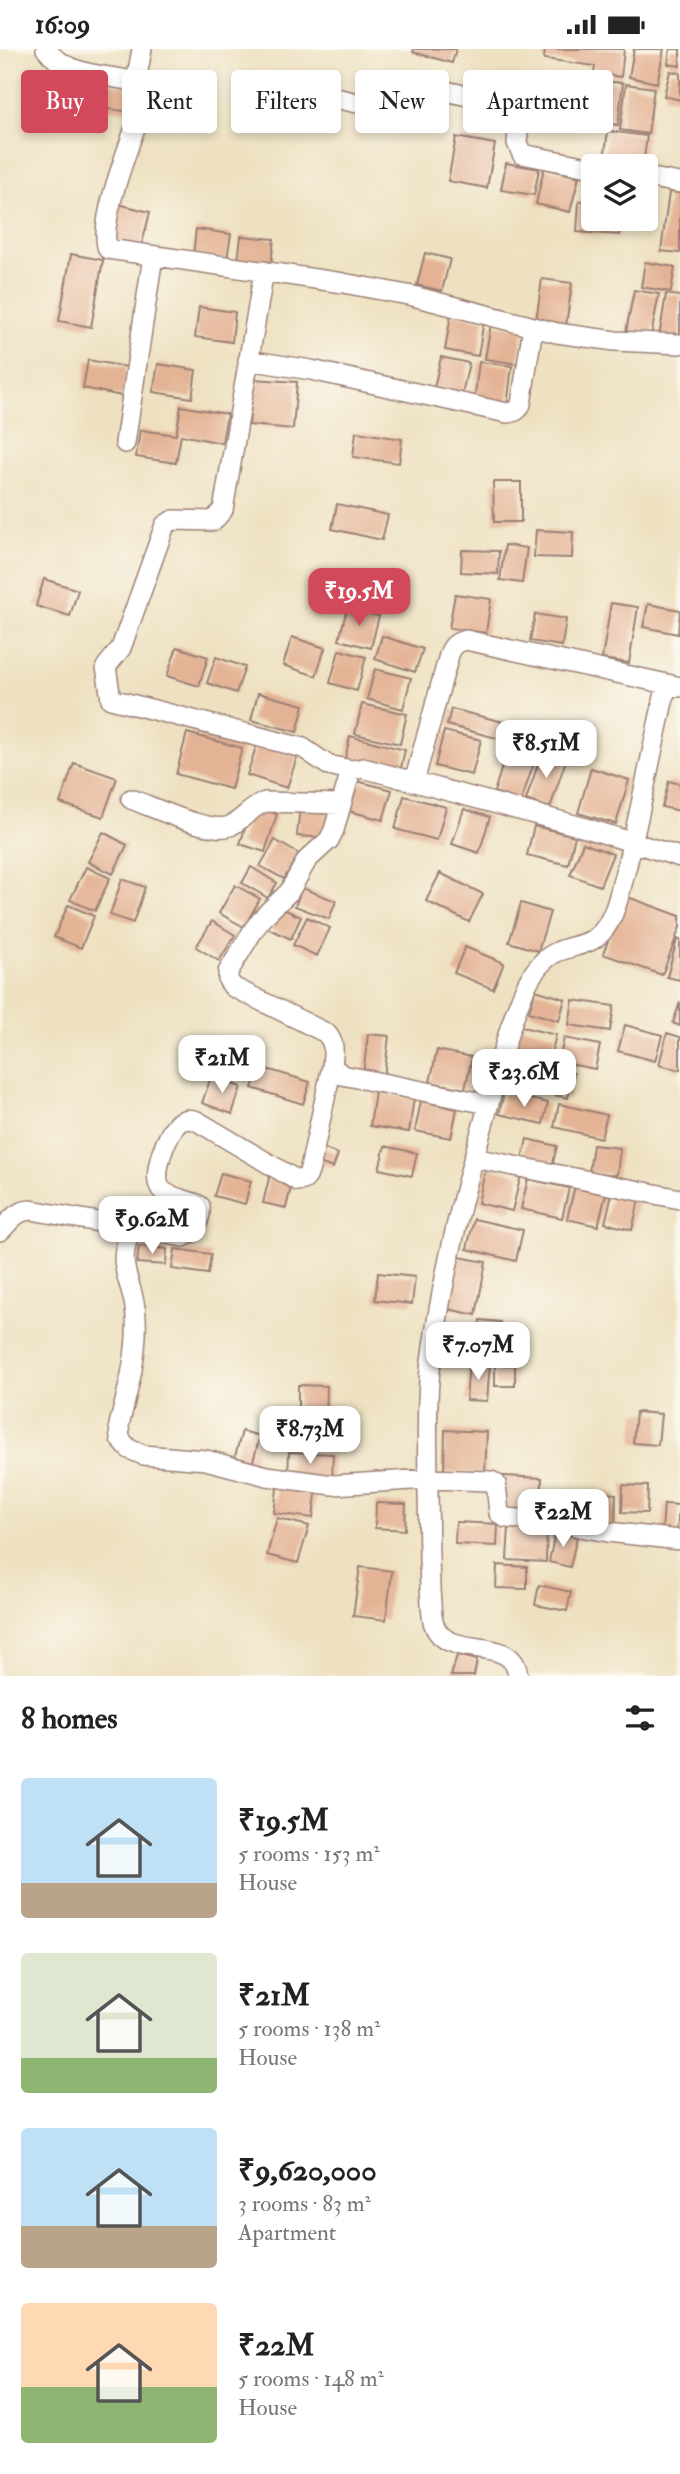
<!DOCTYPE html>
<html lang="en">
<head>
<meta charset="utf-8">
<style>
  :root { --surface:#fff; --page:#f6f6f6; --text:#222; --muted:#767676; --accent:#d1495b }
  body { margin:0; font-family:"IM FELL Double Pica",serif; background:var(--page); color:var(--text); height:100vh; display:flex; flex-direction:column; font-size:26px; white-space:nowrap }
  * { box-sizing:border-box; margin:0 }
  p { font-size:23px; color:var(--muted) }
  .icon { flex:none; width:38px; height:38px; fill:none; stroke:currentColor; stroke-width:2; stroke-linecap:round; stroke-linejoin:round }
  .map { position:relative; height:1627px; overflow:hidden }
  .sheet { display:flex; flex-direction:column; background:var(--surface); flex:1 }
  .sheet>* { flex:none }
  .hud { position:absolute; left:21px; top:21px; width:639px; height:63px; display:flex; gap:14px }
  .fabs { position:absolute; left:581px; top:105px; display:grid; gap:14px }
  .fabs a { display:grid; place-items:center; width:77px; height:77px; border-radius:7px; background:var(--surface); box-shadow:0 4px 10px #0003; font-size:35px }
  .price { position:absolute; translate:-50% -60px; padding:0 16px; border-radius:14px; background:#fff; color:#222; font-size:23px; line-height:46px; filter:drop-shadow(0 2px 4px #0008) }
  .price::after { content:''; position:absolute; left:50%; top:42px; width:21px; height:16px; margin-left:-10px; background:inherit; clip-path:polygon(0 0,100% 0,50% 100%) }
  .price.current { background:var(--accent); color:#fff }
  ul { padding:0; list-style:none }
  li { display:flex; align-items:center; gap:21px; height:175px; padding:0 21px }
  li span { display:grid; place-items:center; flex:none; width:196px; height:140px; border-radius:7px; color:#555 }
  li>.icon { margin-inline-start:auto }
  span .icon { width:84px; height:84px; fill:#fffc; stroke-width:1 }
  li b { font-size:30px }
  h2 { display:flex; justify-content:space-between; align-items:center; height:84px; padding:0 21px; font-size:30px }
  .tag { padding:0 24px; border-radius:7px; background:var(--surface); box-shadow:0 4px 10px #0003; font-size:24px; line-height:63px }
  .tag.current { background:var(--accent); color:#fff }
  .status { display:flex; justify-content:space-between; align-items:center; height:49px; padding:0 35px; background:var(--surface); direction:ltr }
  .status svg { height:19px; fill:currentColor }
  .map>svg:first-child { display:block }
  .building { fill:#e4b395 }
  .lines { fill:none; stroke-linecap:round; stroke-linejoin:round }
  .minor-casing { stroke:#9c8076; stroke-width:22 }
  .minor { stroke:#fff; stroke-width:19 }
</style>
</head>
<body>
<div class="status"><b>16:09</b><svg viewBox="0 0 49 12"><path d="M0 12V9h3v3zM5 12V6h3v6zM10 12V3h3v9zM15 12V0h3v12zM26 1h20v11H26zM47 4h2v5h-2z"/></svg></div>
<div class="map">
<svg width="680" height="1627" viewBox="0 0 680 1627">
  <rect width="100%" height="100%" fill="#fbf7ec"/>
  <filter id="ink" filterUnits="userSpaceOnUse"><feTurbulence type="fractalNoise" baseFrequency=".0143" numOctaves="2"/><feDisplacementMap in="SourceGraphic" scale="14" xChannelSelector="R" yChannelSelector="G"/><feConvolveMatrix kernelMatrix="1 2 1 2 8 2 1 2 1" color-interpolation-filters="sRGB"/></filter>
  <filter id="wash" filterUnits="userSpaceOnUse"><feTurbulence type="fractalNoise" baseFrequency=".00686" numOctaves="4" result="noise"/><feDisplacementMap in="SourceGraphic" scale="28" xChannelSelector="R" yChannelSelector="G"/><feGaussianBlur stdDeviation="1.57" result="paint"/><feColorMatrix in="noise" values="0 0 0 0 0 0 0 0 0 0 0 0 0 0 0 0 0 1.4 0 .05"/><feComposite in="paint" operator="in"/></filter>
  <g filter="url(#wash)">
    <rect width="100%" height="100%" fill="#eee1c1"/>
    <g id="blocks">
      <!-- building -->
      <path class="building" d="M414,0h42l-4,14 -39,-11z
        M545,0h79l-3,28 -27,-4 1,-7 -51,-7z
        M634,0h30l-7,34 -28,-6z
        M670,0h10v17l-12,-2z
        M670,22l10,2v27l-16,-4z
        M76,30l59,8 -4,25 -58,-8z
        M174,30l38,7 -5,27 -38,-7z
        M602,32l21,2 -5,42 -21,-3z
        M626,35l28,4 -6,46 -28,-4z
        M608,82l39,5 -4,30h-40z
        M456,88l39,7 -8,44 -39,-7z
        M506,114l33,6 -5,26 -33,-5z
        M544,119l35,9 -9,35 -34,-8z
        M669,143l11,1v60l-19,-2z
        M579,152l14,1v17h28l-2,16 -42,-3z
        M118,155l32,8 -9,36 -31,-7z
        M196,180l35,5 -4,25 -34,-4z
        M241,187l33,3 -3,26 -33,-4z
        M425,204l25,6 -8,32 -25,-6z
        M71,205l32,6 -12,67 -32,-6z
        M645,213l30,5 -4,25 -30,-5z
        M542,230l30,4 -6,43 -30,-5z
        M634,241l25,4 -8,42 -25,-4z
        M666,245l14,2v45l-21,-3z
        M199,258l36,5 -3,30 -37,-5z
        M451,265l33,6 -6,36 -33,-6z
        M491,275l32,5 -5,35 -33,-5z
        M441,308l28,6 -7,31 -28,-6z
        M88,311l39,7 -5,29 -39,-8z
        M479,313l33,4 -5,40 -33,-4z
        M158,315l38,6 -4,28 -39,-6z
        M253,330l44,3 -4,47 -44,-4z
        M181,357l46,8 -5,29 -41,-8 -5,28 -40,-6 4,-27 36,5z
        M356,383l46,7 -3,24 -46,-6z
        M493,433h28v40h-27z
        M337,455l51,11 -6,25 -50,-11z
        M536,481l37,2 -1,26 -38,-1z
        M505,496l22,3 -5,35 -22,-3z
        M462,501l37,1 -1,23 -37,-2z
        M359,524l28,7 -7,32 -28,-6z
        M44,530l34,11 -8,26 -34,-10z
        M455,545l36,5 -5,34 -37,-5z
        M611,554l27,4 -9,56 -27,-4z
        M648,555l32,6 -2,24 -35,-7z
        M347,559l32,8 -8,32 -32,-8z
        M535,565l31,5 -4,27 -32,-5z
        M382,587l41,13 -8,23 -40,-13z
        M292,588l33,11 -9,28 -33,-11z
        M177,598l31,10 -9,29 -32,-10z
        M339,601l27,7 -9,34 -27,-8z
        M216,608l29,10 -9,26 -29,-10z
        M375,620l36,9 -8,31 -36,-10z
        M258,644l46,12 -7,27 -46,-12z
        M362,655l45,10 -7,30 -45,-10z
        M451,660l57,14 -4,17 -57,-15z
        M444,682l37,9 -9,35 -37,-9z
        M187,684l55,15 -11,41 -55,-15z
        M350,687l55,14 -5,22 -55,-13z
        M257,695l40,13 -10,31 -40,-13z
        M542,703l24,8 -16,48 -24,-8z
        M506,705l28,9 -13,38 -27,-9z
        M74,714l43,15 -14,39 -43,-14z
        M591,719l38,12 -13,44 -38,-11z
        M357,732l35,9 -9,30 -34,-9z
        M669,732l11,3v27l-18,-4z
        M404,747l42,11 -9,33 -42,-11z
        M300,756l32,2 -3,31 -32,-2z
        M252,757l25,8 -12,38 -25,-8z
        M464,760l26,8 -11,36 -27,-9z
        M534,777l41,10 -7,29 -41,-10z
        M103,783l24,13 -14,29 -25,-12z
        M275,791l24,14 -15,25 -24,-13z
        M583,794l30,11 -13,32 -30,-11z
        M86,818l24,11 -15,33 -25,-11z
        M251,818l26,16 -9,15 -26,-15z
        M440,824l43,21 -14,28 -43,-21z
        M122,830l23,8 -12,36 -23,-8z
        M235,836l25,14 -16,28 -25,-14z
        M302,839l34,13 -7,18 -34,-13z
        M625,847l55,20v11l-18,48 -59,-21z
        M521,854l29,9 -12,39 -29,-9z
        M68,856l26,11 -13,32 -27,-11z
        M277,857l24,11 -10,22 -24,-11z
        M307,868l23,11 -13,28 -24,-11z
        M212,872l23,14 -16,26 -23,-14z
        M677,890l3,1v40l-13,-3z
        M465,898l39,16 -11,26 -39,-16z
        M535,941l30,9 -6,22 -30,-9z
        M573,951l41,6 -4,25 -41,-6z
        M680,953v24l-7,-3z
        M625,976l37,10 -7,26 -37,-10z
        M518,977l38,9 -6,24 -37,-9z
        M667,984l13,4v33l-21,-5z
        M368,985l21,2 -5,40 -21,-2z
        M564,989l36,7 -5,24 -36,-7z
        M437,1001l35,7 -7,32 -35,-7z
        M518,1010l56,14 -6,25 -57,-13z
        M260,1018l50,15 -7,22 -51,-16z
        M211,1028l30,10 -9,27 -30,-11z
        M375,1043l39,6 -5,34 -39,-6z
        M504,1044l44,10 -5,21 -44,-10z
        M421,1052l36,8 -6,29 -36,-7z
        M559,1055l48,11 -6,23 -47,-11z
        M527,1090l30,7 -6,25 -30,-7z
        M593,1096l27,3 -3,27 -28,-3z
        M385,1097l32,7 -5,23 -33,-7z
        M322,1099l16,6 -5,14 -17,-6z
        M486,1118l35,8 -9,36 -34,-8z
        M221,1124l30,8 -6,23 -31,-8z
        M270,1125l23,5 -7,29 -23,-5z
        M528,1130l41,9 -7,30 -41,-9z
        M575,1137l31,8 -8,32 -31,-7z
        M612,1145l27,6 -7,30 -27,-7z
        M474,1170l49,11 -7,31 -49,-12z
        M139,1197l28,3 -1,16 -29,-2z
        M175,1200l36,5 -3,20 -36,-5z
        M459,1208l27,5 -10,53 -28,-6z
        M378,1224l37,4 -3,27 -37,-4z
        M480,1271l20,2 -2,18 -20,-3z
        M469,1313l21,2 -3,37 -21,-1z
        M495,1316h20v21h-20z
        M298,1336l29,1 -1,34 -28,-1z
        M636,1363l25,2 -3,31 -25,-2z
        M291,1376l42,2 -1,21 -42,-2z
        M445,1381l42,2 -2,41 -41,-1z
        M242,1382l18,5 -8,29 -18,-5z
        M289,1403l44,2 -1,26 -44,-2z
        M504,1427l38,2 -1,35 -38,-1z
        M278,1432l39,5 -4,32 -39,-5z
        M623,1436l25,1 -1,27 -25,-1z
        M590,1443l26,2 -1,32 -27,-2z
        M376,1454l30,1 -1,26 -30,-2z
        M664,1455l15,1 -2,27 -15,-1z
        M277,1469l32,8 -11,37 -31,-8z
        M456,1473l42,2 -1,22 -42,-2z
        M509,1477l38,2 -1,34 -39,-2z
        M555,1483l22,5 -7,30 -21,-5z
        M497,1516l30,2v22l-31,-1z
        M360,1518l32,4 -6,49 -33,-4z
        M539,1536l32,7 -4,19 -32,-6z
        M457,1606l20,5 -3,16h-23z"/>
    </g>
  </g>
  <g filter="url(#ink)">
    <use href="#blocks" fill-opacity="0" stroke="#9c8076" stroke-width="2"/>
    <g class="lines">
      <!-- minor casing -->
      <g class="minor-casing">
        <path id="minor" d="M46,0c21,28 59,25 90,33l8,5 2,9c-9,31 -50,126 -38,153l235,34 70,13 144,37 58,8 65,3
          M136,33l6,-33
          M306,42l85,20 9,-4 7,-19 11,-3 91,20 7,2 4,4 -3,32 5,11 71,14
          M646,128l34,6
          M264,222l-41,239 -10,11 -40,-1 -8,5 -44,123 -15,19 5,32 192,49 25,17 23,5
          M248,311l63,10 196,43c8,-1 11,-2 14,-9l12,-77
          M125,394l28,-187
          M414,733l35,-127c3,-9 7,-13 17,-15l201,44
          M131,750c22,8 78,35 99,27 13,-6 21,-19 35,-24l76,2
          M488,1055l-146,-29 -10,-9c1,-14 4,-22 -6,-33l-93,-46 -5,-7v-8l26,-43 12,-15 23,-22 18,-32 22,-20 5,-10 17,-60 12,-2 223,60 94,29
          M474,1109l206,41
          M132,1178c-19,43 2,51 4,90 2,37 -8,73 -17,108l1,14 9,10 14,6 63,5 61,16 66,9 95,-6 63,2 5,3 3,29 7,5 41,3 61,11 72,8
          M0,1182c11,-10 15,-20 31,-21l152,27c13,-5 18,-18 17,-31 -11,-7 -31,-7 -39,-17 -11,-13 7,-61 20,-68 6,-3 11,-2 16,0l101,60c9,0 10,-6 12,-13l22,-102
          M518,1627c-4,-47 -80,-9 -86,-60 -4,-41 -3,-82 -4,-123 0,-48 -3,-98 5,-146 11,-77 30,-154 52,-229 11,-42 24,-95 42,-134 7,-13 16,-26 30,-32 18,-8 36,-6 48,-24 13,-18 16,-43 22,-63 15,-60 26,-121 40,-181l13,3"/>
      </g>
      <!-- minor -->
      <use href="#minor" class="minor"/>
    </g>
  </g>
</svg>
<div class="fabs">
<a><svg class="icon" aria-label="layers" viewBox="0 0 24 24"><path d="M12 4l9 5-9 5-9-5zM3 14l9 5 9-5"/></svg></a>
</div>
<b class="price current" style="left:359px;top:579px">₹19.5M</b>
<b class="price" style="left:546px;top:731px">₹8.51M</b>
<b class="price" style="left:222px;top:1046px">₹21M</b>
<b class="price" style="left:524px;top:1060px">₹23.6M</b>
<b class="price" style="left:152px;top:1207px">₹9.62M</b>
<b class="price" style="left:478px;top:1333px">₹7.07M</b>
<b class="price" style="left:310px;top:1417px">₹8.73M</b>
<b class="price" style="left:563px;top:1500px">₹22M</b>
<div class="hud">
<a class="tag current">Buy</a>
<a class="tag">Rent</a>
<a class="tag">Filters</a>
<a class="tag">New</a>
<a class="tag">Apartment</a>
</div>
</div>
<section class="sheet">
<h2>8 homes<svg class="icon" aria-label="filters" viewBox="0 0 24 24"><path d="M4 7h16M4 17h16"/><circle cx="9" cy="7" r="2"/><circle cx="15" cy="17" r="2"/></svg></h2>
<ul>
<li><span style="background:linear-gradient(#bfe0f5 75%,#b9a48a 0)"><svg class="icon" aria-label="home" viewBox="0 0 24 24"><path d="M3 11l9-7 9 7M6 9v11h12V9"/></svg></span><div><b>₹19.5M</b><p>5 rooms · 153 m²</p><p>House</p></div></li>
<li><span style="background:linear-gradient(#dfe7d0 75%,#8fb573 0)"><svg class="icon" aria-label="home" viewBox="0 0 24 24"><path d="M3 11l9-7 9 7M6 9v11h12V9"/></svg></span><div><b>₹21M</b><p>5 rooms · 138 m²</p><p>House</p></div></li>
<li><span style="background:linear-gradient(#bfe0f5 70%,#b9a48a 0)"><svg class="icon" aria-label="home" viewBox="0 0 24 24"><path d="M3 11l9-7 9 7M6 9v11h12V9"/></svg></span><div><b>₹9,620,000</b><p>3 rooms · 83 m²</p><p>Apartment</p></div></li>
<li><span style="background:linear-gradient(#ffd9b3 60%,#8fb573 0)"><svg class="icon" aria-label="home" viewBox="0 0 24 24"><path d="M3 11l9-7 9 7M6 9v11h12V9"/></svg></span><div><b>₹22M</b><p>5 rooms · 148 m²</p><p>House</p></div></li>
</ul>
</section>
</body>
</html>
